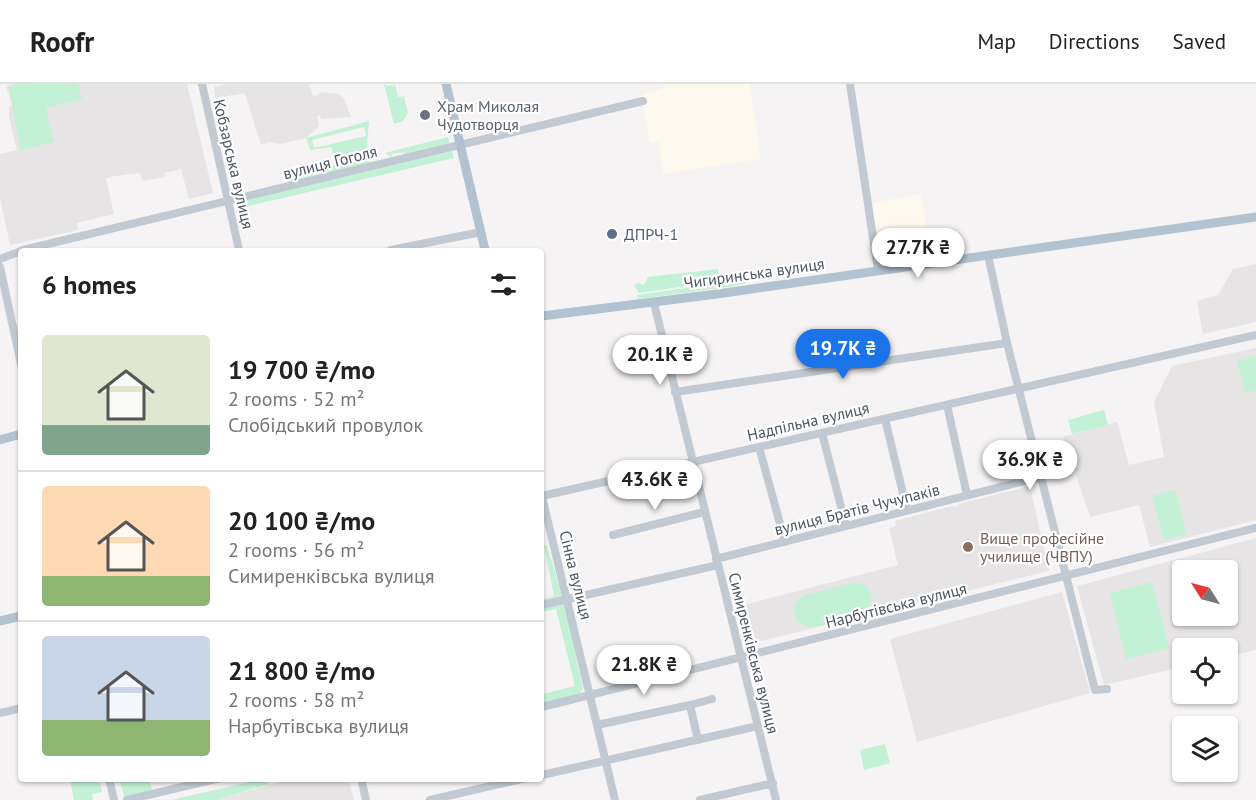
<!DOCTYPE html>
<html lang="en">
<head>
<meta charset="utf-8">
<style>
  :root { --surface:#fff; --page:#f2f2f2; --text:#222; --muted:#767676; --line:#e0e0e0; --accent:#1a73e8 }
  body { margin:0; font-family:"PT Sans",sans-serif; background:var(--page); color:var(--text); height:100vh; display:flex; flex-direction:column; font-size:22px; white-space:nowrap }
  * { box-sizing:border-box; margin:0 }
  p { font-size:20px; color:var(--muted) }
  .icon { flex:none; width:33px; height:33px; fill:none; stroke:currentColor; stroke-width:2; stroke-linecap:round; stroke-linejoin:round }
  .map { position:relative; flex:1; overflow:hidden }
  .details { position:absolute; left:18px; top:164px; width:526px; height:534px; display:flex; flex-direction:column; background:var(--surface); border-radius:6px; box-shadow:0 2px 4px #0004 }
  .details>* { flex:none }
  .needle { width:39px; rotate:306deg }
  .tools { position:absolute; left:1172px; top:476px; display:grid; gap:12px }
  .tools a { display:grid; place-items:center; width:66px; height:66px; border-radius:6px; background:var(--surface); box-shadow:0 2px 4px #0004; font-size:30px }
  .price { position:absolute; translate:-50% -51px; padding:0 14px; border-radius:21px; background:#fff; color:#222; font-size:20px; line-height:39px; filter:drop-shadow(0 2px 3px #0008) }
  .price::after { content:''; position:absolute; left:50%; top:36px; width:18px; height:14px; margin-left:-9px; background:inherit; clip-path:polygon(0 0,100% 0,50% 100%) }
  .price.current { background:var(--accent); color:#fff }
  ul { padding:0; list-style:none }
  li { display:flex; align-items:center; gap:18px; height:150px; padding:0 24px }
  li+li { border-top:2px solid var(--line) }
  li span { display:grid; place-items:center; flex:none; width:168px; height:120px; border-radius:6px; color:#555 }
  li>.icon { margin-inline-start:auto }
  span .icon { width:72px; height:72px; fill:#fffc; stroke-width:1 }
  li b { font-size:26px }
  h2 { display:flex; justify-content:space-between; align-items:center; height:72px; padding:0 24px; font-size:26px }
  header { display:flex; align-items:center; gap:36px; box-sizing:border-box; height:84px; padding:0 30px; background:var(--surface); border-bottom:2px solid var(--line) }
  header strong { font-size:28px }
  nav { display:flex; gap:33px; margin-inline-start:auto; font-size:21px }
  .map>svg:first-child { display:block }
  .commercial { fill:#fdf9ef }
  .education { fill:#e6e4e5; fill-rule:evenodd }
  .green { fill:#c3f1d5; fill-rule:evenodd }
  .lines { fill:none; stroke-linecap:round; stroke-linejoin:round }
  .minor { stroke:#c1cad2; stroke-width:8 }
  .major { stroke:#b3c2d1; stroke-width:9 }
  .worship-dot { fill:#6b7280; stroke:#fff; stroke-width:2 }
  .service-dot { fill:#5c6f8a; stroke:#fff; stroke-width:2 }
  .education-dot { fill:#8d6e63; stroke:#fff; stroke-width:2 }
  .labels { text-anchor:middle; dominant-baseline:central; stroke-width:4.5; stroke-linejoin:round; paint-order:stroke }
  .worship-label { font-size:16px; fill:#5b616d; stroke:#fff; text-anchor:start }
  .street-label { font-size:16px; fill:#4a5661; stroke:#fff }
  .service-label { font-size:16px; fill:#4e5e75; stroke:#fff; text-anchor:start }
  .education-label { font-size:16px; fill:#785e54; stroke:#fff; text-anchor:start }
</style>
</head>
<body>
<header>
<strong>Roofr</strong>
<nav><a>Map</a><a>Directions</a><a>Saved</a></nav>
</header>
<div class="map">
<svg width="1256" height="716" viewBox="0 0 1256 716">
  <rect width="100%" height="100%" fill="#f5f3f3"/>
  <!-- commercial -->
  <path class="commercial" d="M664,0h86l11,75 -98,15 -4,-32 -9,1 -9,-48 23,-7z
    M921,110l10,57 -47,7 -5,-9 -7,-46z"/>
  <!-- education -->
  <path class="education" d="M14,0h173l26,109 -24,6 -8,-30 -17,4 1,4 -23,4 -2,-8 -25,3 -9,2 8,36 -37,9 1,7 -68,15 -10,-47v-44l17,-4 -8,-33v-10l3,-2 -6,-19z
    M228,0h80l6,13 7,-5 18,2 5,5 7,18 -30,2 -1,-4 -3,1 2,10 -13,12 -26,6 -11,-2 -8,3 -16,-52 -30,5 -1,-11z
    M1256,180v58l-53,12 -6,-33 21,-6 15,-26z
    M1256,264v172l-106,27 -11,-42 -49,12 -27,-80 54,-15 12,43 35,-8 -10,-55 18,-36z
    M1030,402l19,85 -300,73 -9,-38 158,-41 -9,-37 7,-2 -1,-5 57,-15 6,1 1,-3z
    M1256,454v112l-29,7v-9h-45v19l-78,18 -27,-99zM1182,486h45v45h-45z
    M1062,508l28,101 -173,49 -27,-103z
    M293,694l55,1 6,21h-137z"/>
  <!-- green -->
  <path class="green" d="M19,0h59l4,15 -36,9 8,34 -34,8 -11,-63z
    M384,0l3,2 8,-1 3,12 9,-1 -3,1 4,16 -5,8 -9,3z
    M369,37l-2,24 2,9 -33,8 -5,-15 -21,3 -4,-12zM364,43l2,9 -52,12 -2,-8z
    M448,53l2,7 -45,12 -1,-4 -13,2 1,4 -7,-5z
    M452,67l2,7 -210,49 -1,-7z
    M369,72v8l-81,20 -2,-6z
    M718,185l1,12 -80,12 -5,-8 4,-2 6,2 4,-8z
    M749,195l-3,4 -11,3 -97,13 -1,-4z
    M1256,272v34l-11,3 -8,-32z
    M1104,326l4,15 -36,9 -4,-14z
    M1175,406l12,44 -23,6 -12,-44z
    M547,461l15,51 -1,3 -19,5v-4l12,-4 -10,-50z
    M855,498c7,1 12,3 15,9 12,25 -44,34 -60,36 -12,-2 -17,-10 -16,-21l4,-7 7,-4z
    M1152,498l17,66 -43,11 -16,-66z
    M562,520l3,1 18,84 -5,6 -36,9v-10l33,-8 -19,-77 -14,3v-3z
    M885,660l5,19 -26,7 -4,-20z
    M70,695h29l3,13 -10,2 1,6h-19z
    M115,695h33l5,12 -28,7 -5,-15h-4z
    M262,695l7,5 -52,16h-46z"/>
  <g class="lines">
    <!-- minor -->
    <path class="minor" d="M202,0l37,166
      M850,0l28,187
      M23,166l620,-149
      M391,166l90,-18
      M988,171l19,88 88,347 12,-1
      M0,175l21,-8
      M0,183l21,97
      M654,219l122,497
      M675,308l332,-49
      M947,321l20,90
      M885,335l22,91
      M822,349l24,93
      M759,363l26,95
      M542,412l714,-161
      M542,413l73,303
      M613,451l91,-23
      M716,475l324,-82
      M542,521l176,-40
      M690,621l22,-6
      M542,623l714,-179
      M0,629l21,-5
      M597,641l93,-20 8,35
      M542,691l216,-49
      M109,694l5,22
      M361,694l5,22
      M127,716l93,-22
      M430,716l96,-22
      M700,716l73,-17"/>
    <!-- major -->
    <path class="major" d="M446,0l39,166
      M542,232l175,-22 539,-77
      M0,356l21,-6
      M0,537l21,-5"/>
  </g>
  <!-- markers -->
  <circle class="worship-dot" cx="425" cy="31" r="6"/>
  <circle class="service-dot" cx="612" cy="150" r="6"/>
  <circle class="education-dot" cx="968" cy="463" r="6"/>
  <g class="labels">
    <!-- worship labels -->
    <g class="worship-label">
      <text x="437" y="22">Храм Миколая<tspan x="437" dy="18">Чудотворця</tspan></text>
    </g>
    <!-- street labels -->
    <g class="street-label">
      <text transform="translate(330 78) rotate(-14)">вулиця Гоголя</text>
      <text transform="translate(234 80) rotate(77)">Кобзарська вулиця</text>
      <text transform="translate(754 189) rotate(-8)">Чигиринська вулиця</text>
      <text transform="translate(808 337) rotate(-13)">Надпільна вулиця</text>
      <text transform="translate(857 425) rotate(-14)">вулиця Братів Чучупаків</text>
      <text transform="translate(576 491) rotate(76)">Сінна вулиця</text>
      <text transform="translate(896 521) rotate(-14)">Нарбутівська вулиця</text>
      <text transform="translate(754 569) rotate(76)">Симиренківська вулиця</text>
    </g>
    <!-- service labels -->
    <g class="service-label">
      <text x="624" y="150">ДПРЧ-1</text>
    </g>
    <!-- education labels -->
    <g class="education-label">
      <text x="980" y="454">Вище професійне<tspan x="980" dy="18">училище (ЧВПУ)</tspan></text>
    </g>
  </g>
</svg>
<div class="tools">
<a><svg class="needle" viewBox="-14 -14 28 28"><path d="M0-13l5 13h-10z" fill="#e53935"/><path d="M0 13l5-13h-10z" fill="#767676"/></svg></a>
<a><svg class="icon" aria-label="locate" viewBox="0 0 24 24"><circle cx="12" cy="12" r="6"/><path d="M12 2v4M12 18v4M2 12h4M18 12h4"/></svg></a>
<a><svg class="icon" aria-label="layers" viewBox="0 0 24 24"><path d="M12 4l9 5-9 5-9-5zM3 14l9 5 9-5"/></svg></a>
</div>
<b class="price" style="left:918px;top:195px">27.7K ₴</b>
<b class="price current" style="left:843px;top:296px">19.7K ₴</b>
<b class="price" style="left:660px;top:302px">20.1K ₴</b>
<b class="price" style="left:1030px;top:407px">36.9K ₴</b>
<b class="price" style="left:655px;top:427px">43.6K ₴</b>
<b class="price" style="left:644px;top:612px">21.8K ₴</b>
<section class="details">
<h2>6 homes<svg class="icon" aria-label="filters" viewBox="0 0 24 24"><path d="M4 7h16M4 17h16"/><circle cx="9" cy="7" r="2"/><circle cx="15" cy="17" r="2"/></svg></h2>
<ul>
<li><span style="background:linear-gradient(#dfe7d0 75%,#7fa58c 0)"><svg class="icon" aria-label="home" viewBox="0 0 24 24"><path d="M3 11l9-7 9 7M6 9v11h12V9"/></svg></span><div><b>19 700 ₴/mo</b><p>2 rooms · 52 m²</p><p>Слобідський провулок</p></div></li>
<li><span style="background:linear-gradient(#ffd9b3 75%,#8fb573 0)"><svg class="icon" aria-label="home" viewBox="0 0 24 24"><path d="M3 11l9-7 9 7M6 9v11h12V9"/></svg></span><div><b>20 100 ₴/mo</b><p>2 rooms · 56 m²</p><p>Симиренківська вулиця</p></div></li>
<li><span style="background:linear-gradient(#c9d6e8 70%,#8fb573 0)"><svg class="icon" aria-label="home" viewBox="0 0 24 24"><path d="M3 11l9-7 9 7M6 9v11h12V9"/></svg></span><div><b>21 800 ₴/mo</b><p>2 rooms · 58 m²</p><p>Нарбутівська вулиця</p></div></li>
</ul>
</section>
</div>
</body>
</html>
